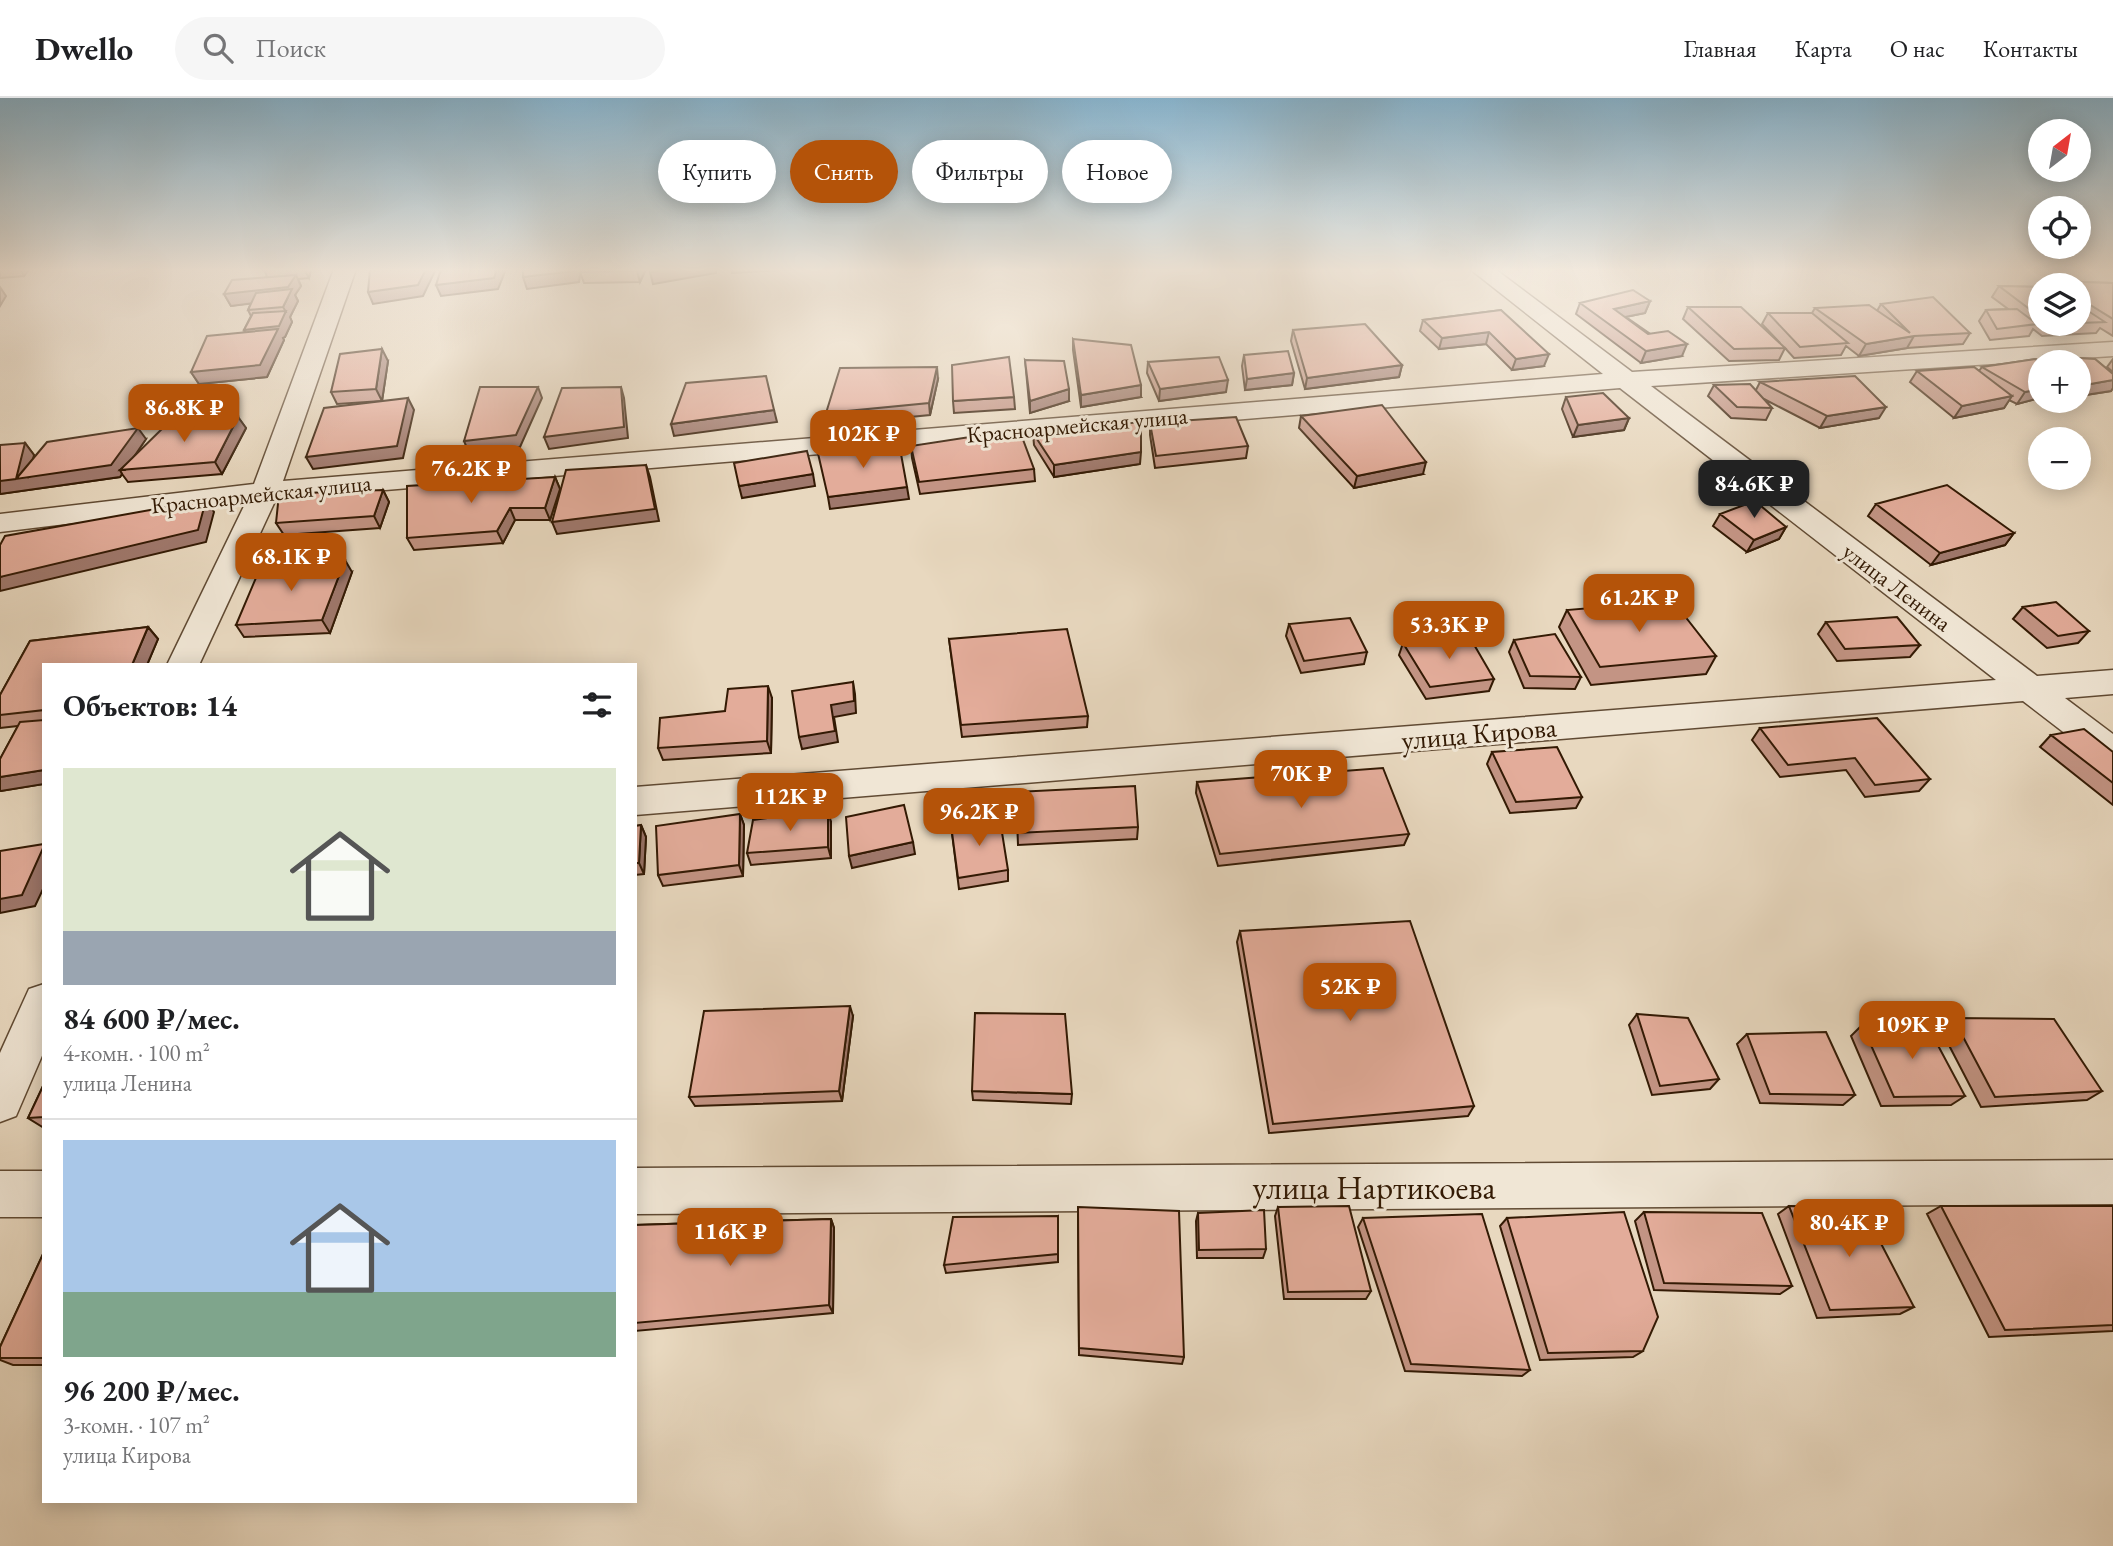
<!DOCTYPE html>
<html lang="ru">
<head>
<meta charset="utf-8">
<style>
  :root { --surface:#fff; --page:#f6f6f6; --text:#202124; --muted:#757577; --line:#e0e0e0; --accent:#b45309 }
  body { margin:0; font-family:"EB Garamond",serif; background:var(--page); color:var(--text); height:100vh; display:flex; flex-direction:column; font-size:26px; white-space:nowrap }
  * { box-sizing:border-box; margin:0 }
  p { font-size:23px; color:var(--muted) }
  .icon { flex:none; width:38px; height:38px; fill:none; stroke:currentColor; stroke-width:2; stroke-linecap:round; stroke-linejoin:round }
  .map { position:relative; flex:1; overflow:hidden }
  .panel { position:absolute; left:42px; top:565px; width:595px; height:840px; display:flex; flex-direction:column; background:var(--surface); border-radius:0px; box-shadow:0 4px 18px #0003 }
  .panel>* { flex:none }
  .hud { position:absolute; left:658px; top:42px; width:665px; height:63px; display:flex; gap:14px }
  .needle { width:46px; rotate:31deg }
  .fabs { position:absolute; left:2028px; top:21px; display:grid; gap:14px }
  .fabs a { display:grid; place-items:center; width:63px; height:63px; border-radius:50%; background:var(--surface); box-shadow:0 4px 18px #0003; font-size:35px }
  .price { position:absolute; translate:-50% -60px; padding:0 16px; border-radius:14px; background:var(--accent); color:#fff; font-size:23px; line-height:46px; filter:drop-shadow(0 2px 4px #0008) }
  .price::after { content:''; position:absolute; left:50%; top:42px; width:21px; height:16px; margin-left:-10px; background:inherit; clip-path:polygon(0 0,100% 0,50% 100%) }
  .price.active { background:#222; color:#fff }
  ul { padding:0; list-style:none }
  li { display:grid; align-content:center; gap:14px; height:371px; padding:0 21px }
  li+li { border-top:2px solid var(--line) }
  li span { display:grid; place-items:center; height:217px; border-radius:0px; color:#555 }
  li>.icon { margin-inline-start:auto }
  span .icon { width:126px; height:126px; fill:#fffc; stroke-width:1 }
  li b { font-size:30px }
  h2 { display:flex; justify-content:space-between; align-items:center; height:84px; padding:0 21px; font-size:30px }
  .tag { padding:0 24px; border-radius:32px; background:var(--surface); box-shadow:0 4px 18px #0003; font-size:24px; line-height:63px }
  .tag.active { background:var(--accent); color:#fff }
  header { display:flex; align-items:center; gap:42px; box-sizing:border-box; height:98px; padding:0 35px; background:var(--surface); border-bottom:2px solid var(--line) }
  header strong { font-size:33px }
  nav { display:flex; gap:38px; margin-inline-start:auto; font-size:24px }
  .search { width:490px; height:63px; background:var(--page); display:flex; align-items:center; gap:18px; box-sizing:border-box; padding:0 24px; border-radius:38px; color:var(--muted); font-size:26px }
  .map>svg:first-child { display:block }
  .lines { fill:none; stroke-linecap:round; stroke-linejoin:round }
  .minor-casing { stroke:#604a33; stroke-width:3 }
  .minor { fill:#f0e6d5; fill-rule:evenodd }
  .wall { fill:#c39484; stroke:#331a04; stroke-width:2 }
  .shaded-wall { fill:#9f786c; stroke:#331a04; stroke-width:2 }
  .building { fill:#e3ac9a; stroke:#331a04; stroke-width:2 }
  .labels { text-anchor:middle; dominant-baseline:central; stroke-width:6; stroke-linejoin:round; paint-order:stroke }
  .far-street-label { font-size:23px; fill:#331a04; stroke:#f0e6d5 }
  .street-label { font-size:28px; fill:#331a04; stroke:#f0e6d5 }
  .near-street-label { font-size:33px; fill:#331a04; stroke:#f0e6d5 }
</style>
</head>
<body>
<header>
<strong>Dwello</strong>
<div class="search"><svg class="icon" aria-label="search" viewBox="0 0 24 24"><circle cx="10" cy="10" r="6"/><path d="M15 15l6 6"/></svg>Поиск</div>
<nav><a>Главная</a><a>Карта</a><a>О нас</a><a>Контакты</a></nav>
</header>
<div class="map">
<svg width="2113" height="1448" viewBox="0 0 2113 1448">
  <rect width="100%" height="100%" fill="#e8d8bf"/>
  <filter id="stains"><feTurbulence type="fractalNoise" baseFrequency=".00286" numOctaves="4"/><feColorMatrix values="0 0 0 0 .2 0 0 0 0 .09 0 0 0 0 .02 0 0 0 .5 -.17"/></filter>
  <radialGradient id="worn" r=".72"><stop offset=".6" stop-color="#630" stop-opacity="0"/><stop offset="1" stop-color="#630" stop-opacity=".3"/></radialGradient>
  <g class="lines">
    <!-- minor casing -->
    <g class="minor-casing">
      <path id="minor" d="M334,171h22l-73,212 1320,-107 -133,-105h25l137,103 481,-30v14l-462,30 386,290 76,-6v24l-48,4 48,36v31l-12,-4 -78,-60 -1388,114v-28l1361,-107 -376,-292 -1344,111 -77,166h-32l79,-163 -246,30v-18l254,-30z
        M44,886v67l-28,65 -16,6v-69l29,-64z
        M2113,1062v44l-1478,10v-46z
        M0,1073h44v46h-44z"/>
    </g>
    <!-- minor -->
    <use href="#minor" class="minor"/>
  </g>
  <!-- wall -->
  <path class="wall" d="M0,171h29l-5,7 -24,2z
    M264,171h47l-2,9 -11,1 3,7 -6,9 3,6 -8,16 2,5 -7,15 -2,1 1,2 -17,37 -68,7 -8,-12 54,-40 -1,-2 7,-14 -3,-6 3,-7 -20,3 -7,-12 43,-17z
    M582,171h64l-6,13 -56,1 -4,-11z
    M731,171h67l-66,4z
    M2052,183l61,2v53l-13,-8 -4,5 -54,3 -9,-7 -4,7 -39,4 -11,-19 7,-11 22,-1 -16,-12 7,-11 41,1v37h39v-39h-30z
    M1650,203l-5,12 -19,4 56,39 -41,7 -65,-49 4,-11z
    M1881,206l89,29 -7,11 -56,4 -48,8 -13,-10 -5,9 -47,3 -9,-10 -6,12 -50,1 -46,-42 5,-12 92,36 -18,-19 6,-11h44l3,-5 62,3z
    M1501,212l43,56 -32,4 -26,-26 -47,5 -19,-18 3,-11z
    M1293,232l109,35 -3,12 -94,12 -14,-48z
    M1073,241l68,58 -60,10 -8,-57z
    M1244,257l50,18 -2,12 -47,5 -3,-24z
    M2045,258l50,3 18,15v14l-2,3 -32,5v-34h-39v36l-23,6 -8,-4 -5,8 -50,10 -44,-36 7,-11 57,-4 5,4 3,-4 54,-8 4,4z
    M2113,261v13l-6,-5z
    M1025,262l44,41 -39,12z
    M388,263l-6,40 -45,3 -6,-12z
    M1148,264l78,30 -67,9 -12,-28z
    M938,281l-8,36 -102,10 -2,-12z
    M1760,284l119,36 -59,10 -56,-29 8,9 -6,12 -35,-2 -23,-22 6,-11 42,5z
    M1014,299l1,12 -61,4 -1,-12z
    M1566,299l63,21 -5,12 -51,7 -11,-28z
    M1301,318l122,58 -69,14 -55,-60z
    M238,319l8,11 -24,46 -94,8 -6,-8 -2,3 -120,17 25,-51 9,12v3l112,-19 -11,16z
    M1150,325l98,23 -2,12 -91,10 -5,-33z
    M1033,335l107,31 -86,13 -20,-32z
    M911,348l123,23 1,12 -115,13 -8,-36z
    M555,379l5,12 -10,31h-35l-12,23 -89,7 -7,-12z
    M383,392l6,12 -9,26 -96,7 -8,-12z
    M1876,406l138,29 -9,12 -74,20 -63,-49z
    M1720,416l66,13 -7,12 -32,13 -34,-26z
    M352,474l-22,61 -86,4 -8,-12z
    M2023,509l66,24 -11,12 -31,5 -34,-29z
    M1567,512l149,46 -10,18 -115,11 -32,-58z
    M1826,524l94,23 -10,12 -73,4 -19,-27z
    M1289,526l78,28 -3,12 -63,9 -15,-37z
    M148,529l10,12 -11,26h-103v119l-43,7 -1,-1v-31l18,-33 -18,2v-33l30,-54z
    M949,541l139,77 -1,11 -125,10z
    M1514,542l67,37 -6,12 -51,-1 -15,-36z
    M1403,545l91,36 -5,12 -63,8 -27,-44z
    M772,600l-1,55 -108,7 -5,-12 67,-37z
    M1760,630l170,51 -11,12 -54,6 -19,-27 -66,7 -28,-37z
    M2051,637l62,17v53l-73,-58z
    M1492,654l90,45 -6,11 -66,5 -23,-49z
    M1197,684l212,52 -5,11 -186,21 -22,-73z
    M1016,694l122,35 -1,12 -119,6z
    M740,716l4,11 -1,51 -80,10 -5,-11z
    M831,724v36l-80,7 -4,-12z
    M641,727l5,12 -2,37 -9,1v-49z
    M951,727l57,45v11l-49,8z
    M1240,833l234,175 -6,10 -199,17 -32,-191z
    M1637,916l82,65 -9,10 -58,6 -23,-70z
    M853,918l-11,85 -147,5 -6,-9z
    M1953,920l149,73 -15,9 -106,7 -41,-79z
    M1862,927l103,71 -14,9 -70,1 -30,-70z
    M1747,936l108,61 -12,10 -83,-2 -23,-59z
    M44,986v44l-16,-10z
    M972,993l100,3 -1,10 -98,-4z
    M1789,1108l125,101 -14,7 -83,4 -39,-104z
    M1941,1108h172v125l-124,6 -62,-123z
    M1278,1109l93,84 -5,8h-82l-9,-83z
    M1644,1114l148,74 -12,8 -126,-4 -19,-69z
    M1198,1115l68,36 -3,9h-66l-1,-37z
    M1058,1118v46l-112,11 -2,-8z
    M1078,1118l106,141 -2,7 -103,-9z
    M1363,1120l167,152 -8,6 -117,-5 -47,-144z
    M1507,1120l136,133 -10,6 -93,3 -40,-134z
    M831,1121l3,9 -1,85 -198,18v-106z
    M44,1154v113h-31l-13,-5v-13z"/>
  <!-- shaded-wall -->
  <path class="shaded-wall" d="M20,171h9l-5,7z
    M304,171h7l-2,9z
    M426,171h10l-13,27 -50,8 -5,-12z
    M497,171h9l-8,20 -57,7 -5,-11z
    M575,171h6l-2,13 -52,7 -4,-12z
    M638,171h8l-6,13 -3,-11z
    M670,171h46v4l-63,11 -3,-12z
    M296,177l5,11 -6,9 3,6 -8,16 2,5 -7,15 -2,1 1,2 -17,37 -68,7 -8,-12 59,-31 -6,-11 42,-18 -3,-5 4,-8 -56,7 -7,-12z
    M0,189l6,9 -6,10z
    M1650,203l-5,12 -35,7 4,-11z
    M1489,234l-3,12 -47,5 3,-11z
    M1914,238l-7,12 -48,8 7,-12z
    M1687,246l-5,12 -41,7 5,-12z
    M382,251l6,12 -6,40 -6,-12z
    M1549,256l-5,12 -32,4 4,-11z
    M1402,267l-3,12 -94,12 2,-11z
    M937,269l1,12 -8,36 -1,-12z
    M1294,275l-2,12 -47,5 2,-11z
    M1228,282l-2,12 -67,9 1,-12z
    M2113,282v8l-2,3 -32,5v-3l6,-8z
    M1141,287v12l-60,10v-12z
    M538,289l4,11 -22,49 -51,6 -5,-12z
    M621,289l3,11 4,40 -79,11 -5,-12z
    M1069,291v12l-39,12v-12z
    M2040,291v9l-23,6 8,-12z
    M2012,298l-8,12 -50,10 8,-12z
    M408,300l6,12 -11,48 -90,11 -7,-12z
    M1886,309l-7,11 -59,10 7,-12z
    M774,312l3,12 -103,14 -3,-12z
    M238,319l8,11 -24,46 -7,-12z
    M1629,320l-5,12 -51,7 5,-12z
    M138,330l8,11 -21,31h-5l2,4 -2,3 -120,17v-13l25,-38 9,12 -5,22z
    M1141,354l-1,12 -86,13v-12z
    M1426,364l-3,12 -69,14 3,-12z
    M646,367l4,12 9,44 -102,13 -5,-12z
    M813,376l2,12 -73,12 -3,-12z
    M555,379l5,12 -10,31 -5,-12z
    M907,389l2,12 -79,10 -2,-12z
    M383,392l6,12 -9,26 -6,-12z
    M206,402l8,12 -8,30 -206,49v-14z
    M510,410l5,12 -12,23 -6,-12z
    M1786,429l-7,12 -32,13 7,-12z
    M2014,435l-9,12 -74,20 9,-12z
    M345,462l7,12 -22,61 -8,-13z
    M148,529l10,12 -11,26h-15z
    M853,584l2,12 1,19 -22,4 4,25 -36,7 -3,-12z
    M768,588l4,12 -1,55 -4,-12z
    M44,672v14l-43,7 -1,-1v-13z
    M828,712l3,12v36l-3,-11z
    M740,716l4,11 -1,51 -4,-11z
    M641,727l5,12 -2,37 -5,-11z
    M913,744l2,12 -63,14 -3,-12z
    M44,748v41l-9,19 -35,7v-14z
    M850,908l3,10 -11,85 -3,-10z
    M831,1121l3,9 -1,85 -4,-8z"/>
  <!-- building -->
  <path class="building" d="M370,171h56l-8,16 -50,7z
    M441,171h56l-3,9 -58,7z
    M523,171h52v2l-52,6z
    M582,171h56l-1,2 -57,1z
    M650,171h20l-20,3z
    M296,177l-8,12 -64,7 8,-14z
    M2052,183l61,2v36l-34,-21v-13h-19z
    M1999,188l41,1v30z
    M292,191l-9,18 -35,3 8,-17z
    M1633,192l17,11 -36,8 34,25 20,-3 19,13 -41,7 -66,-48z
    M1933,199l37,36 -56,3 -48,8 -51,-36 54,-3 41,28 -29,-29z
    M2079,207l26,17 -26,1z
    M1688,209h53l44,41 -51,1z
    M2017,211l20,15 -40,5 -11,-19z
    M1501,212l48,44 -33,5 -27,-27 -47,6 -19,-18z
    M286,213l-7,15 -35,4 9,-17z
    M1768,215h44l36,30 -48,4z
    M1365,226l37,41 -95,13 -14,-48z
    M278,231l-18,36 -69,7 16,-36z
    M1073,241l58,6 10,40 -60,10z
    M382,251l-6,40 -45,3 9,-38z
    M1288,253l6,22 -47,6 -3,-24z
    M2045,258l50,3 18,15v6l-28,5 -6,-4v-19h-26z
    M1009,259l5,40 -61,4 -1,-36z
    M1219,259l9,23 -68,9 -12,-27z
    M2036,261l4,4v26l-15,3 -43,-25z
    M1025,262l39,1 5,28 -39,12z
    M937,269l-8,36 -103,10 14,-45z
    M1974,269l38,29 -50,10 -45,-35z
    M766,278l8,34 -103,14 15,-41z
    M1855,278l31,31 -59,9 -67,-34z
    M1750,286l22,24 -35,-1 -23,-22z
    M480,289h58l-22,48 -52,6z
    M621,289l3,40 -80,10 18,-49z
    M1603,295l26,25 -51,7 -12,-28z
    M408,300l-11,48 -91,11 18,-49z
    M1382,307l44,57 -69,14 -56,-60z
    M238,319l-23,45 -95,8 48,-47z
    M1236,319l12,29 -92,10 -6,-33z
    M1141,324v30l-87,13 -21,-32z
    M138,330l-27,37 -95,14 31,-37z
    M983,337l39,2 12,32 -115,13 -8,-36z
    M25,345l-9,36 -16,2v-36z
    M899,345l8,44 -79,10 -11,-48 26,2z
    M807,353l6,23 -74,12 -5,-23z
    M646,367l9,44 -103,13 14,-52z
    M555,379l-10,31h-35l-13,23 -90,7v-52z
    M1947,387l67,48 -74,20 -64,-49z
    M383,392l-9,26 -98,7 3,-29z
    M206,402l-8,30 -198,47v-32l5,-9z
    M1755,403l31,26 -32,13 -34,-26z
    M345,462l-23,60 -86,5 25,-59z
    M1673,503l43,55 -116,11 -33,-57z
    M2056,504l33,29 -31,5 -35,-29z
    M1897,519l23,28 -75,4 -19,-27z
    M1350,520l17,34 -63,9 -15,-37z
    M148,529l-16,38h-88v45l-44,5v-20l30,-54z
    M1067,531l21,87 -127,9 -12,-86z
    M1555,536l26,43 -51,-1 -16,-36z
    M1469,538l25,43 -64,8 -27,-44z
    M853,584l1,19 -23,4 4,26 -36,6 -7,-46z
    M768,588l-1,55 -109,7 2,-30 65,-7 3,-22z
    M1877,620l53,61 -55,6 -20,-27 -67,7 -28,-37z
    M44,622v50l-44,7v-18l20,-37z
    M2084,631l29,23v31l-62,-48z
    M1557,649l25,50 -66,5 -24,-50z
    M1383,670l26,66 -189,20 -23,-72z
    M1135,688l3,41 -121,6 -1,-41z
    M904,707l9,37 -64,14 -3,-39z
    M828,712v37l-81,6 6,-33z
    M740,716l-1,51 -81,10 -2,-49z
    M1000,722l8,50 -50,8 -7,-53z
    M641,727l-2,38h-4v-37z
    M44,746v2l-22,49 -22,4v-48z
    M1410,823l64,185 -201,18 -33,-193z
    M850,908l-11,85 -150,6 15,-86z
    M975,915l90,1 7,80 -100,-3z
    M1637,916l51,4 31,61 -59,7z
    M1953,920l101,1 48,72 -107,6z
    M1926,925l39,73 -71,1 -32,-72z
    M1826,934l29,63 -85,-1 -23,-60z
    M44,986v33l-16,1z
    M1349,1108l22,85 -83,1 -10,-85z
    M1789,1108l73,1 52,100 -84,3z
    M1941,1108h172v119l-108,5z
    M1078,1109l101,4 5,146 -105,-9z
    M1264,1112l2,39 -67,1 -1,-37z
    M1624,1114l34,105 -15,34 -95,2 -41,-135z
    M1644,1114l118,1 30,73 -128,-3z
    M1482,1116l48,156 -119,-6 -48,-146z
    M1058,1118v38l-114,11 9,-48z
    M831,1121l-2,86 -194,18v-98z
    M44,1154v106h-44v-11z"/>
  <!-- sky -->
  <linearGradient id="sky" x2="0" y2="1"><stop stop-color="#88b6d1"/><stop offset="0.46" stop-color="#f5ede2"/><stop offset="1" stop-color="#f5ede2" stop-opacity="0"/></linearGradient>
  <rect width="2113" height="374" fill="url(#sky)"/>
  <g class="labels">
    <!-- far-street labels -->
    <g class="far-street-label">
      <text transform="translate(1077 327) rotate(-5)">Красноармейская улица</text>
      <text transform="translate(261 396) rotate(-6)">Красноармейская улица</text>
      <text transform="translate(1897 489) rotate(37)">улица Ленина</text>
    </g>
    <!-- street labels -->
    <g class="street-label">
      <text transform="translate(1479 635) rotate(-5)">улица Кирова</text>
    </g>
    <!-- near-street labels -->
    <g class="near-street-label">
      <text x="1374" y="1089">улица Нартикоева</text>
    </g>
  </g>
  <rect width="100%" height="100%" filter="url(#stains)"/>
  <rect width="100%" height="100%" fill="url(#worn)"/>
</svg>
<div class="fabs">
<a><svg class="needle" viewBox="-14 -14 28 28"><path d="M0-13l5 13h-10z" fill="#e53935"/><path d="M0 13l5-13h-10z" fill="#757577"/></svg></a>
<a><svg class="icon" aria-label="locate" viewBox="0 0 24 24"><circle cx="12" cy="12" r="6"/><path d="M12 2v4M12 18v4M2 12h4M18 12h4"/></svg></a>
<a><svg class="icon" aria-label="layers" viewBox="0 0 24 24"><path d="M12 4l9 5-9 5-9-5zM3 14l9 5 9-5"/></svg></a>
<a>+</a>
<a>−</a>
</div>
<b class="price" style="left:184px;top:346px">86.8K ₽</b>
<b class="price" style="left:863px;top:372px">102K ₽</b>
<b class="price" style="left:471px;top:407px">76.2K ₽</b>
<b class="price active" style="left:1754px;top:422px">84.6K ₽</b>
<b class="price" style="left:291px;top:495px">68.1K ₽</b>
<b class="price" style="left:1639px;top:536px">61.2K ₽</b>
<b class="price" style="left:1449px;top:563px">53.3K ₽</b>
<b class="price" style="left:1301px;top:712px">70K ₽</b>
<b class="price" style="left:790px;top:735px">112K ₽</b>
<b class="price" style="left:979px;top:750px">96.2K ₽</b>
<b class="price" style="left:1350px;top:925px">52K ₽</b>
<b class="price" style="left:1912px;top:963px">109K ₽</b>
<b class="price" style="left:1849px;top:1161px">80.4K ₽</b>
<b class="price" style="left:730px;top:1170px">116K ₽</b>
<div class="hud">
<a class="tag">Купить</a>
<a class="tag active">Снять</a>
<a class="tag">Фильтры</a>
<a class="tag">Новое</a>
</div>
<section class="panel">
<h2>Объектов: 14<svg class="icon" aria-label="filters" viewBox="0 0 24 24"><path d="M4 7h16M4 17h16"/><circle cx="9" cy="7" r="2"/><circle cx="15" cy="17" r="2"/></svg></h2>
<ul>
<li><span style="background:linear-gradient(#dfe7d0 75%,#9aa5b1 0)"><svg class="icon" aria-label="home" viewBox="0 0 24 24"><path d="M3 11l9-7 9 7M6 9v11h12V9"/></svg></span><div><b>84 600 ₽/мес.</b><p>4-комн. · 100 m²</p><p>улица Ленина</p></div></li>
<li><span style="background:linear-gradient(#a9c7e8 70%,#7fa58c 0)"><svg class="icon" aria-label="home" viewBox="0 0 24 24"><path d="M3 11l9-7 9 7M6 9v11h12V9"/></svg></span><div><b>96 200 ₽/мес.</b><p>3-комн. · 107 m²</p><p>улица Кирова</p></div></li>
</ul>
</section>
</div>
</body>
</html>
